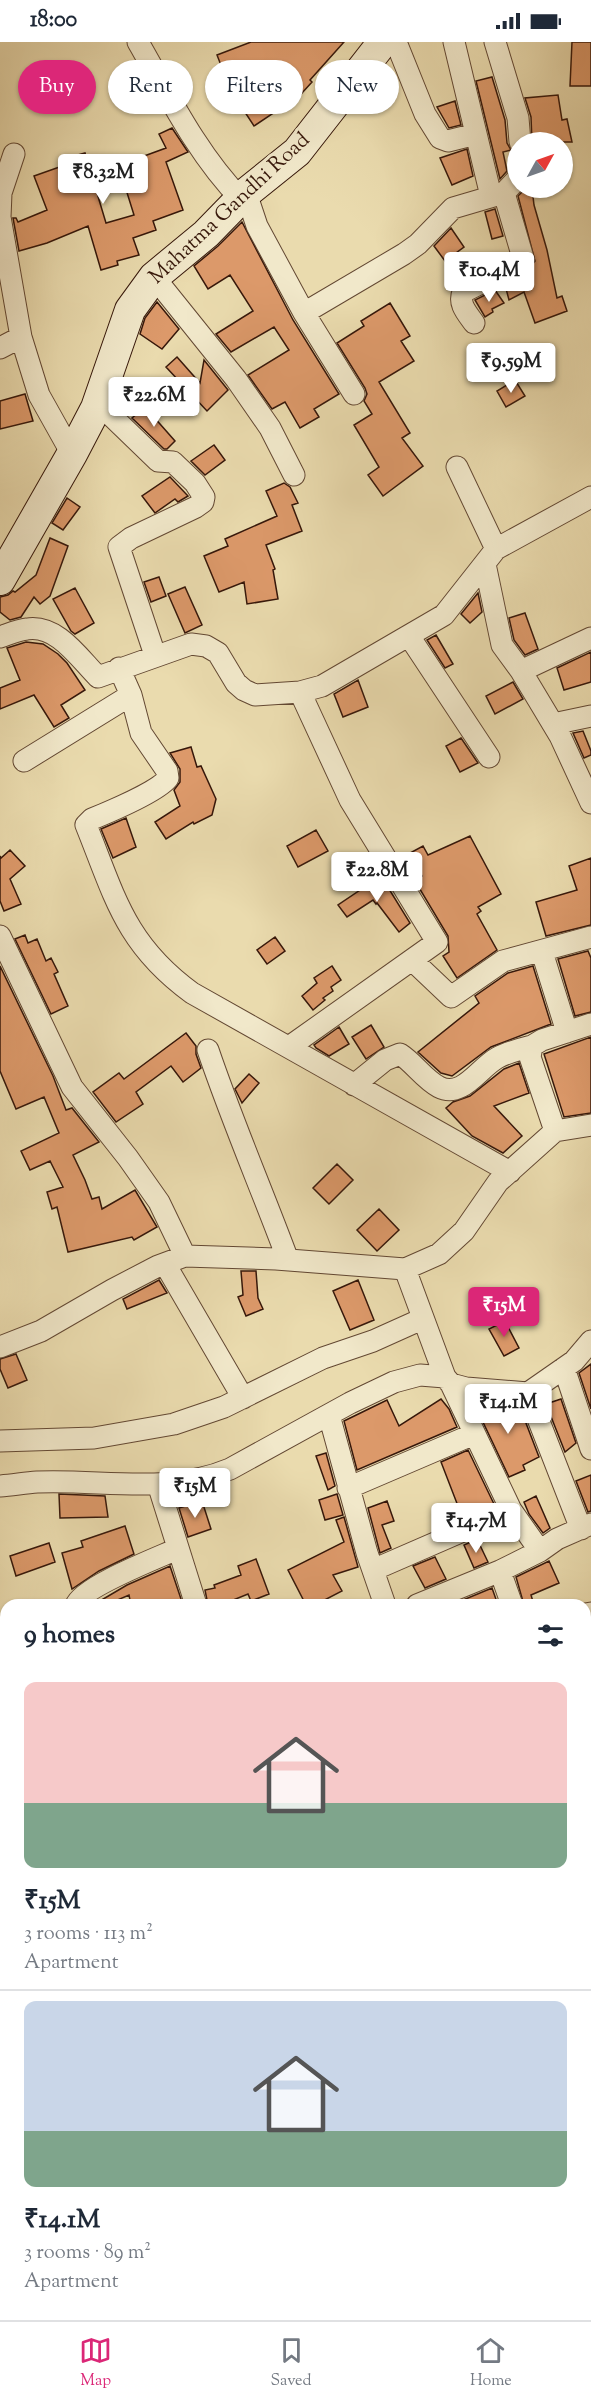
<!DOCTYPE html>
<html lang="en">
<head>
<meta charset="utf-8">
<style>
  :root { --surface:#fff; --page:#f2f2f3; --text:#1f2937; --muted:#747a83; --line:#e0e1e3; --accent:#db2777 }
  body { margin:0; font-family:"Sorts Mill Goudy",serif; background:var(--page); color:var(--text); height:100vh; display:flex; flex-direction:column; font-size:22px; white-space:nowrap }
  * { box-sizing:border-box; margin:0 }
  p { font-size:20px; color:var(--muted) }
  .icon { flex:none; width:33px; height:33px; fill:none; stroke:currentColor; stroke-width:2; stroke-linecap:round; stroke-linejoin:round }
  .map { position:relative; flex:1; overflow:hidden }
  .details { position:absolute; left:0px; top:1557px; width:591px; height:722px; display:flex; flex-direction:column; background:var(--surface); border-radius:18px 18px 0 0; box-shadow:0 2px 4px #0004 }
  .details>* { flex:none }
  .top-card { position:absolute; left:18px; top:18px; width:555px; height:54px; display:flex; gap:12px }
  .needle { width:39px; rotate:50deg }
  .controls { position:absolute; left:507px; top:90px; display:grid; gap:12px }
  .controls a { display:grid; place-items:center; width:66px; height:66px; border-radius:50%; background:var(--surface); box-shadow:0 2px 4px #0004; font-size:30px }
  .price { position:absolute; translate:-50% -51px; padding:0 14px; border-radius:6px; background:#fff; color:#222; font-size:20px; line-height:39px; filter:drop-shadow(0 2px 3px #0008) }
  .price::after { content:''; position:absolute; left:50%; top:36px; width:18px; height:14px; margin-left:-9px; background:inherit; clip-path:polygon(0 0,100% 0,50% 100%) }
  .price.selected { background:var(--accent); color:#fff }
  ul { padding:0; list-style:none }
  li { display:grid; align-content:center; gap:12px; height:318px; padding:0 24px }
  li+li { border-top:2px solid var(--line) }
  li span { display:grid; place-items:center; height:186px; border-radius:12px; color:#555 }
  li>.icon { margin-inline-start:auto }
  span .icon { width:108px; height:108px; fill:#fffc; stroke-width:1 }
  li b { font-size:26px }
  h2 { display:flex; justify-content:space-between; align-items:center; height:72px; padding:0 24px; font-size:26px }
  .pill { padding:0 21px; border-radius:27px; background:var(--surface); box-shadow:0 2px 4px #0004; font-size:21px; line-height:54px }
  .pill.selected { background:var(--accent); color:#fff }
  .status { display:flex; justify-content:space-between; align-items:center; height:42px; padding:0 30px; background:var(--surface); direction:ltr }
  .status svg { height:16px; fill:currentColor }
  .menu { display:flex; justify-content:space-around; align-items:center; height:84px; border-top:2px solid var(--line); background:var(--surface); font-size:16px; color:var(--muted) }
  .menu a { display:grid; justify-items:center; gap:3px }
  .menu .selected { color:var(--accent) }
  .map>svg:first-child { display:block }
  .water { fill:#9bb9b4; stroke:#737870; stroke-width:1.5 }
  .building { fill:#dc996a; stroke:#36170a; stroke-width:1.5 }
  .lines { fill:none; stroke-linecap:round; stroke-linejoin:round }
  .minor-casing { stroke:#634833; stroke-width:23 }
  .secondary-casing { stroke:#36170a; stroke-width:32 }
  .minor { stroke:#f1e8ca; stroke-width:21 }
  .secondary { stroke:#f1e8ca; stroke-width:30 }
  .labels { text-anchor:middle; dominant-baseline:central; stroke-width:6; stroke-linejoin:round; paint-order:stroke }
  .street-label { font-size:21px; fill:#36170a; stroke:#f1e8ca }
</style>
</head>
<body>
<div class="status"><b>18:00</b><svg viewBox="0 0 49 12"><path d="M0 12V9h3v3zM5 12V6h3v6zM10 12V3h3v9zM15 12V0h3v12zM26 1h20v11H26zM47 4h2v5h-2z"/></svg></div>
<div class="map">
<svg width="591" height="2278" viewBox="0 0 591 2278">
  <rect width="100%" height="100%" fill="#eadbae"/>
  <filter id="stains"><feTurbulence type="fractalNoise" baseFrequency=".00333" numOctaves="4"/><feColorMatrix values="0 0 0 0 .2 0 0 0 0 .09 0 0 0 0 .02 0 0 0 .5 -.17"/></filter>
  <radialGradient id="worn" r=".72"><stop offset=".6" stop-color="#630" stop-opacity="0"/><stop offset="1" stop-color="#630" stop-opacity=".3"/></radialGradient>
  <!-- water -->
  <path class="water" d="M585,2272l6,6h-83l-3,-5z"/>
  <!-- building -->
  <path class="building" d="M251,0h93l-34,38 2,2 -20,22 -2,-2 -36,24 -23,-35 -14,-36z
    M572,0h19v44h-21z
    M492,35l13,43 2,23 4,7 -8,2 4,19 -7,8 -24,-98z
    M558,53l4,25 5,-1 5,23h-40l-1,-25 -6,-19z
    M455,59l6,24 -12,3 -12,-21z
    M172,86l16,24 -22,10 17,48 -30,11 3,9 -23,8 6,17 -22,6 1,4 -17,5 -13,-44 -41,17 -28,8 -6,-33h3l2,4 29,-12 -13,-34 34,-12 -1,-6 18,-5 21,70 28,-8 -10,-32 19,-6 -7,-18 30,-11 -7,-14z
    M467,107l6,27 -21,9 -12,-27z
    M526,146h6l2,17 13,45 10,48 5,-2 5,15 -32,12 -11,-31 -15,8 -4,-15 19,-10 11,-14 -17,-65z
    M495,167l8,27 -11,3 -7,-27z
    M242,180l51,98 46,74 -25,15 5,8 -19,11 -15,-26 -13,7 -24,-34 41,-25 -15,-23 -43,25 -15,-18 37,-23 -23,-36 -22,14 -14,-23 24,-20z
    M451,186l13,19 -19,14 -11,-15z
    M495,248l9,13 -12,6 1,3 -8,5 -10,-17z
    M157,260l22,27 -17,20 -22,-15 5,-16z
    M390,261l20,33 -9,5 13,20 -35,21 31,51 -8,5 21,28 -40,30 -15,-21 11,-8 -25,-42 18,-11 -8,-13 3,-7 -2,-6 -28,-45 27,-17 -3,-5z
    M177,315l23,26 4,-23 24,30 -21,21 -41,-44z
    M515,338l10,16 -19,11 -9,-16z
    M25,352l8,27 -33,8v-28z
    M145,365l30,34 -8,8h-3l-32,-31z
    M214,403l11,15 -20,15 -14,-14z
    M170,435l18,19 -10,6 -3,-3 -20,14 -13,-17z
    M284,441l6,4 8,16 -6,2 10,26 -36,14 9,24 -2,1 5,29 -31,5 -3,-22 -25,10 -15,-36 24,-10 -3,-7 52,-23 -11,-25z
    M67,456l13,9 -17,23 -11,-7z
    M50,496l18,8 -18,50 -10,8 -6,-7 -13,20 -11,3 -10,-8v-15l8,-2 5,-4 2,1 21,-17z
    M159,535l7,19 -15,6 -7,-20z
    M185,545l17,38 -17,8 -17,-39z
    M75,546l19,35 -19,11 -4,-3 -18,-32z
    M478,551l4,19 -12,11 -9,-9z
    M525,571l13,36 -13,6 -11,-15 -5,-22z
    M436,593l17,29 -8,4 -18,-28z
    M26,600l17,2 15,10 9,9 18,27 -24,15 8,13 -15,9 -20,-32 -34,14v-21l20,-8 -13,-32z
    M591,610v30l-27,8 -7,-22z
    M358,638l10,27 -25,10 -9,-23z
    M513,640l10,17 -28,15 -9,-18z
    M583,689l8,20v4l-7,3 -11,-25z
    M461,696l17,25 -18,9 -14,-26z
    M191,705l6,20 4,-1 15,33 -4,16 -18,9 -1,-2 -27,17 -11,-17 25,-16 -6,-16 6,-8v-13l-10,-16z
    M126,776l10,29 -23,11 -12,-29z
    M316,788l12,21 -30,16 -11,-21z
    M470,794l31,58 -23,13 3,4 -4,3 20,36 -40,28 -14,-22 6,-4 -1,-16 -33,-55 7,-5 -12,-23 13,-7 5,9z
    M10,808l15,16 -15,13 11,25 -17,7 -4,-10v-45l1,2z
    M591,816v67l-45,11 -10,-34 41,-12 -8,-24z
    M381,834l29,47 -11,9 -22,-29 -1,1 -3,-4 -26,17 -9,-12z
    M25,893l3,8 9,-4 9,22 5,-3 7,14 -4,2 14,32 -17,8 -36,-75z
    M275,895l10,14 -18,13 -10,-14z
    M588,909l3,7v54l-16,4 -17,-57z
    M0,924l53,110 13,34 6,-2 27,34 -26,13 12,25 7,19 7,-2 3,12 33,-19 22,37 -23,13 -2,-3 -64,15 -11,-45 -5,2 -5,-17 16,-5 -13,-26 -20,9 -9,-19 38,-18 -15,-36 -28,12 -16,-38z
    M332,924l9,14 -10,7 2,4 -10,7 2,2 -12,10 -11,-14 15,-13 -3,-5z
    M533,924l18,58 -60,23 -39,29 -11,-3 -23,-21 61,-49 -4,-7 33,-23z
    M371,983l13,22 -18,12 -14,-22z
    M339,985l10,17 -20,12 -13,-8 -2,-3z
    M186,991l10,13v8l5,14 -18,14 -12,-16 -35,26 7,12 -27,18 -23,-30 26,-19 5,6z
    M591,995v76l-27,4 -20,-63z
    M519,1021l10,30 -35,13 28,30 -19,17 -31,-17 -26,-28 7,-6 17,-6 34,-27z
    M249,1032l10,9 -17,20 -7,-14z
    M337,1122l16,16 -24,24 -16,-16z
    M379,1167l20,21 -22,21 -20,-21z
    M241,1229h15l2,27 5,11 -17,7 -8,-19 5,-2z
    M159,1238l8,13 -40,16 -4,-10z
    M358,1238l16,40 -24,10 -17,-39z
    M505,1279l14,27 -15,8 -15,-27z
    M16,1312l11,26 -19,8 -8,-19v-10z
    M591,1322v45l-12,-36z
    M441,1357l8,10 8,18 -100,43 -13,-49 43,-21 12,26z
    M561,1357l15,44 -11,9 -19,-48z
    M473,1359l46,4 20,52 -16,8 2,5 -16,7z
    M468,1408l26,54 -36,15 -5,-11 5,-2 -17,-44z
    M326,1411l9,33 -7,4 -12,-34z
    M591,1433v36l-3,1 -12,-31z
    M59,1452l46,2 3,21 -48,1z
    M337,1452l6,21 -18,5 -6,-20z
    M536,1454l14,32 -7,5 -14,-19 -5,-12z
    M202,1459l9,28 -23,8 -9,-29z
    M387,1459l7,20 -12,4 9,23 -11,5 -12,-45z
    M344,1475l14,50 -25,8 9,16 -27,14h-9l-18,-35 56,-28 -8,-22z
    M125,1484l9,28 -35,17 -27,18 -10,-36 21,-6 -2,-6z
    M477,1497l11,23 -14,6 -10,-23z
    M49,1501l6,19 -39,14 -6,-20z
    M435,1515l11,22 -21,9 -12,-22z
    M256,1517l13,35 -18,7 -3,-7 -27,11h-13l-3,-15 10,-2 -1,-3 27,-10 -3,-9z
    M549,1519l10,22 -28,12 3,10h-10l-8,-28z
    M170,1524l13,39h-52l-2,-10 -23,10h-13l34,-20z
    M492,1546l6,17h-47z"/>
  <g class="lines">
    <!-- minor casing -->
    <g class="minor-casing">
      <path id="minor" d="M138,0c31,54 59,112 103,157
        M396,0l29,72 15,24 8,3 28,-7
        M454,0l37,154
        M495,0l23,76 2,24
        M14,112l-13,39 -1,24 21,120 18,58 33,59
        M246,151l11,33 47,87 50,81
        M154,235l82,102 34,49 24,47
        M304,271l100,-59 14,-10 35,-36 51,-15 14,-15
        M474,281c-7,-10 -16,-19 -11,-31l52,-26 8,-8 -19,-65
        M0,306l21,-11
        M97,360l61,59 15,1 22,21 9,14 -1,5 -7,5 -65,31 -12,9 36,108
        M457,425l39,82
        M485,522l17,81 19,26 39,65 31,67
        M409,594l80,121
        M0,595c9,-3 18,-7 27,-8 30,-5 52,29 71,48l93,-33 15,2 12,7 18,30 8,7 11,5 45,-3 22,-6 122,-71 52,-66 95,-52
        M119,626l12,27 10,38 26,38 1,7c-9,13 -59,34 -76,41l-6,6c29,72 39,119 106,168l318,179
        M521,629l70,-33
        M553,682l38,-8
        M24,719l107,-66
        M0,894l72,151 56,71 31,44 26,54
        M542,910l25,80
        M412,918l39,37 52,-36 88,-24
        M289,1005l148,-105 -87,-142 -50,-108
        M208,1008c24,71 54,140 80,210
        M354,1043l31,-25 15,-6c14,9 24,25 39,33 23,12 40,-19 58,-29 11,-6 23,-9 35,-12
        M555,1089l-25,-74 2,-11 10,-6 49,-16
        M165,1222l78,134
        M405,1227l40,108 6,7 15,4 62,5 46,-32 17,-20
        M0,1305l41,-16 71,-41 46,-24 27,-10 91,3 129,10 34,-15 25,-23 34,-49 57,-51 36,-6
        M564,1326l27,81
        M451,1342l60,126 29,41
        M528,1351l53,136
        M329,1373l38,138 18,52
        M0,1399l94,-3 80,-14 50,-17 99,-49 50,-17 49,-22
        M158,1442l38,121
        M0,1444c12,-1 25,-3 37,-4 65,-3 131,13 193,-13l120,-66 44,-21 26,-7 25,2
        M348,1446l126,-54
        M373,1528l138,-60
        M500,1529l12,34
        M76,1563c6,-18 81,-47 101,-56
        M417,1563l83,-34 40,-20 17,-12 34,-15
        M585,1572l6,-1
        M0,1682l6,-1
        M585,1723l6,10
        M0,1792l6,-2
        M585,1869l6,-5
        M0,1886l6,12
        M585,1969l6,-4
        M585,2060l6,-7
        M0,2122l6,-3
        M585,2131l6,4
        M591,2240v29
        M186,2272l1,6
        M483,2272v6"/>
    </g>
    <!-- secondary casing -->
    <g class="secondary-casing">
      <path id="secondary" d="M0,538l72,-126 24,-46 34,-98 24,-33 52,-43 40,-41 51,-41 86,-110"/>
    </g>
    <!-- minor -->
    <use href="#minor" class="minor"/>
    <!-- secondary -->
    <use href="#secondary" class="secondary"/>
  </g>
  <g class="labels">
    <!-- street labels -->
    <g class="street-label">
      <text transform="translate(230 167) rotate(-43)">Mahatma Gandhi Road</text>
    </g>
  </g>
  <rect width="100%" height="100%" filter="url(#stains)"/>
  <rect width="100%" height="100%" fill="url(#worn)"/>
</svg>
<div class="controls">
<a><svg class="needle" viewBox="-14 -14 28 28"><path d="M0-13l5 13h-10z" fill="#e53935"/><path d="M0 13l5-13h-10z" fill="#747a83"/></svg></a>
</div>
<b class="price" style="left:103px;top:163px">₹8.32M</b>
<b class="price" style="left:489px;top:261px">₹10.4M</b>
<b class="price" style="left:511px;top:352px">₹9.59M</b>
<b class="price" style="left:154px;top:386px">₹22.6M</b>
<b class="price" style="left:377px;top:861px">₹22.8M</b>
<b class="price selected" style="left:504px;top:1296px">₹15M</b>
<b class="price" style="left:508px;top:1393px">₹14.1M</b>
<b class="price" style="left:195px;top:1477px">₹15M</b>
<b class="price" style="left:476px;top:1512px">₹14.7M</b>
<div class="top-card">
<a class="pill selected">Buy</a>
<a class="pill">Rent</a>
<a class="pill">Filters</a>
<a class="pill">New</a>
</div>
<section class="details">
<h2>9 homes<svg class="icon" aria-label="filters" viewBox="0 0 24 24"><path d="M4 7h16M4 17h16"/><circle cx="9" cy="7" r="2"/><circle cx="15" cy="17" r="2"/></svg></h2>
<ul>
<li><span style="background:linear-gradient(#f6c9c9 65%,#7fa58c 0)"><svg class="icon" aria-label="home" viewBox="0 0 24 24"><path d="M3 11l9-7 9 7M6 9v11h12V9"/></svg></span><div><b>₹15M</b><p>3 rooms · 113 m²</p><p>Apartment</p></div></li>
<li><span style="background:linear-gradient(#c9d6e8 70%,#7fa58c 0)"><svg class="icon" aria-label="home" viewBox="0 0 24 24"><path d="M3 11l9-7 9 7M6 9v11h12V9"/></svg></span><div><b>₹14.1M</b><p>3 rooms · 89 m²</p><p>Apartment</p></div></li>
</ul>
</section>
</div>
<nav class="menu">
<a class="selected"><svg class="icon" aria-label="map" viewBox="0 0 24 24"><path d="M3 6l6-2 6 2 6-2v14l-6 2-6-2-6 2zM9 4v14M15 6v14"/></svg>Map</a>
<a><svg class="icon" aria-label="saved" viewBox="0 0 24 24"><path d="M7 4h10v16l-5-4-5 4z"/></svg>Saved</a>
<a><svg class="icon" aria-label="home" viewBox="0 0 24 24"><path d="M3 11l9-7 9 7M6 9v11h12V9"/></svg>Home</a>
</nav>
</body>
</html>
